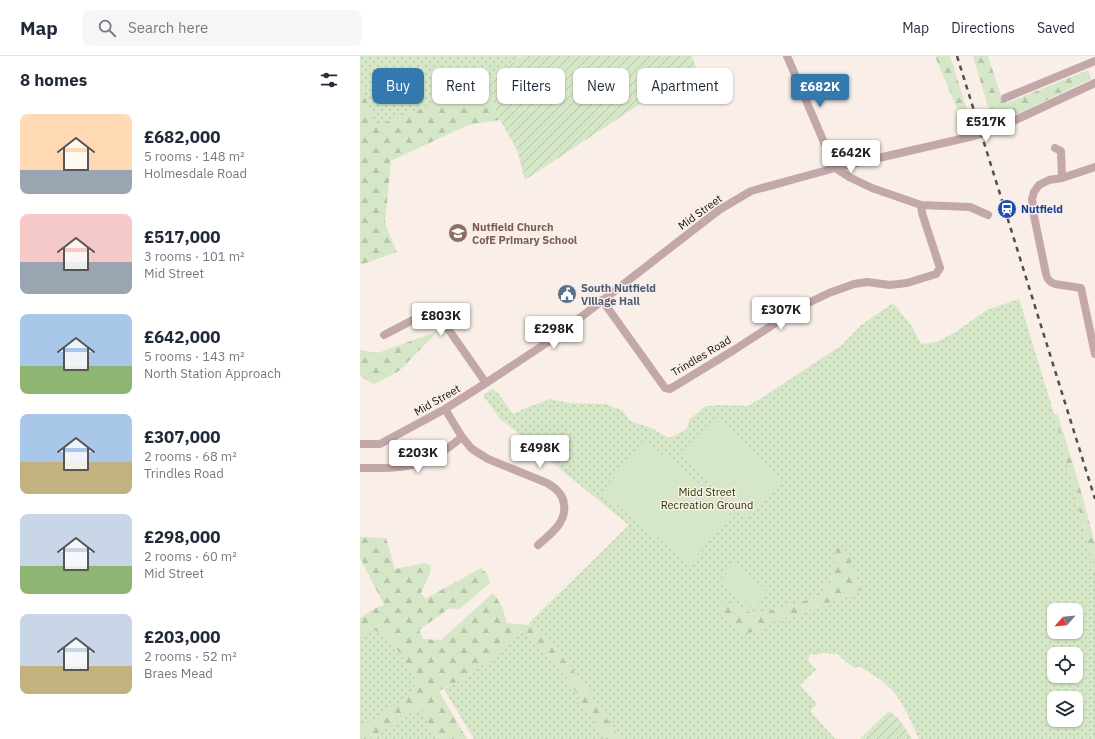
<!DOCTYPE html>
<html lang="en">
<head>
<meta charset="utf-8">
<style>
  :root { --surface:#fff; --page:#f6f6f7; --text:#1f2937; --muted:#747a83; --line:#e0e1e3; --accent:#3479ae }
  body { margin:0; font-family:"IBM Plex Sans",sans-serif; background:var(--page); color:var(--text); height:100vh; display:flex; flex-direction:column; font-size:15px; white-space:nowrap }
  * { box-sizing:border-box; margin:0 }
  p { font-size:13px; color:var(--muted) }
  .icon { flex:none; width:22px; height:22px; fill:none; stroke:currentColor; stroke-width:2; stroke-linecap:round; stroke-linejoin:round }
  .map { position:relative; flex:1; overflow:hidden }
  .side { display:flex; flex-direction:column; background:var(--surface); width:360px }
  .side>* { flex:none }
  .hud { position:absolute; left:12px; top:12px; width:380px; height:36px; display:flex; gap:8px }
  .needle { width:26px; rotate:243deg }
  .fabs { position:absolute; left:687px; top:547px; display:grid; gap:8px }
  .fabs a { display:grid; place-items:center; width:36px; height:36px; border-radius:8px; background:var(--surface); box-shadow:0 1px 3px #0004; font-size:20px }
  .price { position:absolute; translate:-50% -34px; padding:0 9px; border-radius:4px; background:#fff; color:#222; font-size:13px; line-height:26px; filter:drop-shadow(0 1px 2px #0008) }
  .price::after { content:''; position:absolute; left:50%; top:24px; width:12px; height:9px; margin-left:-6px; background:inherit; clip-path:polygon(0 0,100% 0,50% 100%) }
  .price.on { background:var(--accent); color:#fff }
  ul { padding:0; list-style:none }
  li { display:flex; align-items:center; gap:12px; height:100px; padding:0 20px }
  li span { display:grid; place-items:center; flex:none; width:112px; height:80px; border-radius:8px; color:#555 }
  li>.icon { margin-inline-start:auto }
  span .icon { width:48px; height:48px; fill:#fffc; stroke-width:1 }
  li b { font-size:17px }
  h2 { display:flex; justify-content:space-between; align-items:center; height:48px; padding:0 20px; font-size:17px }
  .chip { padding:0 14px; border-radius:8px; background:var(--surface); box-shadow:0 1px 3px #0004; font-size:14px; line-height:36px }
  .chip.on { background:var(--accent); color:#fff }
  header { display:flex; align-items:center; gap:24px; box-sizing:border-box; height:56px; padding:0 20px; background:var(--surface); border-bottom:1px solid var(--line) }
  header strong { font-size:19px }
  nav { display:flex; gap:22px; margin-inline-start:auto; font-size:14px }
  .search { width:280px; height:36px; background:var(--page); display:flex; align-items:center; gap:10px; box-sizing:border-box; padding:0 14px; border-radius:8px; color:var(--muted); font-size:15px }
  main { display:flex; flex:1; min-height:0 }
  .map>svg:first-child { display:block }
  .grass { fill:url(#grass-dots); fill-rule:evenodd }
  .forest { fill:url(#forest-firs) }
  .garden { fill:url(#garden-furrows) }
  .pitch { fill:#d5e7c6 }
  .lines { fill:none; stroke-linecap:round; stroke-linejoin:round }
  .minor { stroke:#c4a7a9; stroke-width:8 }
  .rail { stroke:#554f4c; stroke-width:2.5; stroke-dasharray:5 5; stroke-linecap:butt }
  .labels { text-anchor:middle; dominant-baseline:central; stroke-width:3; stroke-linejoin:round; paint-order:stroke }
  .transit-label { font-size:11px; font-weight:bold; fill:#164399; stroke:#f9eee8; text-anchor:start }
  .street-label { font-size:11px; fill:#14100e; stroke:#f9eee8 }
  .education-label { font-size:11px; font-weight:bold; fill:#785e54; stroke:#f9eee8; text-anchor:start }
  .service-label { font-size:11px; font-weight:bold; fill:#4e5e75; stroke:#f9eee8; text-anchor:start }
  .park-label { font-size:11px; fill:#233b01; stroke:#f9eee8 }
</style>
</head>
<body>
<header>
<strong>Map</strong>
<div class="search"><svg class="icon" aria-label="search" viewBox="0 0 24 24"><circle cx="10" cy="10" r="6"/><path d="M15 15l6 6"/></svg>Search here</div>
<nav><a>Map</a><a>Directions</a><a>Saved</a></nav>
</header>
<main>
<section class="side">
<h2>8 homes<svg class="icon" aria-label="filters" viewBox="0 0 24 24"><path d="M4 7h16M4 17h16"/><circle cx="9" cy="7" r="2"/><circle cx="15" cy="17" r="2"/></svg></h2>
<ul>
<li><span style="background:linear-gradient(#ffd9b3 70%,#9aa5b1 0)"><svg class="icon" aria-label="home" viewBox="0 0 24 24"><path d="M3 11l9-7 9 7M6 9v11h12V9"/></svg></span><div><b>£682,000</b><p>5 rooms · 148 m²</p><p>Holmesdale Road</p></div></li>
<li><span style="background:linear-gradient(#f6c9c9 60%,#9aa5b1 0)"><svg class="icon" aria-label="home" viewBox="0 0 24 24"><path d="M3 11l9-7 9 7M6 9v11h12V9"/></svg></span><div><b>£517,000</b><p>3 rooms · 101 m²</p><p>Mid Street</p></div></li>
<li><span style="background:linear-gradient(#a9c7e8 65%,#8fb573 0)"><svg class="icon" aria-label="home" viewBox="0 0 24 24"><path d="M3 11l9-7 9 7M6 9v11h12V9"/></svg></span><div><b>£642,000</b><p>5 rooms · 143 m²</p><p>North Station Approach</p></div></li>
<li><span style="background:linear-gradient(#a9c7e8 60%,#c2b280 0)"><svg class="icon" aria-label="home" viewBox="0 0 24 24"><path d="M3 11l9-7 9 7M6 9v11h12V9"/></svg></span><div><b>£307,000</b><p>2 rooms · 68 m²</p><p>Trindles Road</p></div></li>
<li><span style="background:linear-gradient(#c9d6e8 65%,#8fb573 0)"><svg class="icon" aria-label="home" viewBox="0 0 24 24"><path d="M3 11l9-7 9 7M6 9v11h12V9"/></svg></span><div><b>£298,000</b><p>2 rooms · 60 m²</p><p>Mid Street</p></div></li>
<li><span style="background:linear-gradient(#c9d6e8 65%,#c2b280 0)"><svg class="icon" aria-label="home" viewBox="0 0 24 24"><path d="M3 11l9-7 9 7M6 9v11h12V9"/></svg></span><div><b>£203,000</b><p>2 rooms · 52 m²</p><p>Braes Mead</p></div></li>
</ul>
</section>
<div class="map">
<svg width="735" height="683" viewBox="0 0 735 683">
  <defs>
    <pattern id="grass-dots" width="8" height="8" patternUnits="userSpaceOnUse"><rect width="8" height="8" fill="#d5e7c6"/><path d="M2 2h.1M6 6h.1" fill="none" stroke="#b6c5a9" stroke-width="1.8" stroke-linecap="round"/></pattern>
    <pattern id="forest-firs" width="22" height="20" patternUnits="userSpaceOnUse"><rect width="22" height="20" fill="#d5e7c6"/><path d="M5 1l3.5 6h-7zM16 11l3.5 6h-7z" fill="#b6c5a9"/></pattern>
    <pattern id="garden-furrows" width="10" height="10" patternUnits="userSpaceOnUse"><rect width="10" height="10" fill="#d5e7c6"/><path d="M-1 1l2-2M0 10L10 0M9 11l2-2" fill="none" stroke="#b6c5a9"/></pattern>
  </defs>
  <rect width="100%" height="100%" fill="#f9eee8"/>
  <!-- grass -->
  <path class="grass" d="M0,0h160l-34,28 -110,42 -16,-43z
    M659,243l35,115 41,156v169h-176c-7,-15 -16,-37 -27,-49 -9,-10 -22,-17 -33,-24l-3,3 -11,-8 -7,-7 -15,-1 -8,2 -4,-2 -3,6 2,5 7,5 -17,16 17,19 -7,7 25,28h-214l-48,-69 -42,-49 98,-96 -81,-66 -21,-19 -27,-21 -17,-24 9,-6 6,4 15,21 13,-6 24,-9 19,4 37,1 17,7 7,10 21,7 18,10 17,-8 4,-11 16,-13 14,-1 28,1 15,-9 79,-52 18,-19 33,-23 18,22 10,19 16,-2 17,-9 33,-23zM476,487l25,46 -4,3 -44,17 -42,13 -14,9 -23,-27 19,10 10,-1 57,-17 14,-23zM694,554h22v22h-22zM694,598h22v22h-22zM694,642h22v22h-22z
    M12,573l13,6 18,22 11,19v14l-12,11 -42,28v-93z
    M163,575l43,46 40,62h-132l-30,-50 25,-14 36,-27z
    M60,651l10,20 11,12h-72z"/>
  <!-- forest -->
  <path class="forest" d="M575,0h15l18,56 -8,4z
    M613,0h15l14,43 5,4 81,-33 3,9 -102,49 -3,-8 5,-3z
    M0,27l16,43 110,-42 14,36 -32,5 -77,36 -6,63 12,28 -37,13z
    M78,275l-39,40 -25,13 -14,-8v-26l18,3z
    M694,358l4,1 19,62 18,66v27z
    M0,481l26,1 9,31 29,-6 7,3 -1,7 -9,20 4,6 56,-31 6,6 3,9 -32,27 -8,-2 -31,22 4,9 18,1 52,-47 9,13 5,17 21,2 3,-4 42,49 48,69h-15l-40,-62 -43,-46 -18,17 -36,27 -30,16 28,48h-26l-12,-13 -9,-19 -51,32h-9v-10l42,-28 12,-11v-14l-11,-19 -18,-22 -13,-6 -12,7v-18l16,-10 8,-3 -24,-47z
    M476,487l14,15 11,31 -4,3 -44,17 -42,13 -14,9 -9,2 -7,-3 -20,-20v-8l13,2 19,10 10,-1 57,-17 14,-23z"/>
  <!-- garden -->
  <path class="garden" d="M161,0h171l4,11 -171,113 -8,-30 -17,-30 -14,-36z
    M528,656h2c10,6 16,17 22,27h-52l13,-13z"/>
  <!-- pitch -->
  <path class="pitch" d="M355,362l66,64 -35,35 -66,-64z
    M284,384l89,70 -42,54 -89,-71z
    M374,507l35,29 -14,18 -35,-29z"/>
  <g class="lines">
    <!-- minor -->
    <path class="minor" d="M427,0l48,112 14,9 23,11 49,17 49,2 18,8
      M645,42l90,-37
      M695,92l6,3 1,27
      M735,111l-33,11 -13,2 -10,5 -5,7 -2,7 2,17 12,58c1,5 3,8 9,10l26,4 14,66
      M242,244l63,88 5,1 64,-39 68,-44 27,-13 25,-9 13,-2 23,3 17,-2 29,-9 4,-6 -18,-55 -1,-8
      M24,279l48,-25 19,23 35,50
      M85,353l17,28 9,11 4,3 13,8 59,24c9,5 16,11 17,21 3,19 -14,30 -26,41
      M0,388h20l65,-35 41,-26 68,-45 165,-128 32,-19 84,-23 139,-32 20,-6 101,-47
      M0,412c19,0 41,1 59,-5 16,-5 30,-15 43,-26"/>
    <!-- rail -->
    <path class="rail" d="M597,0l138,443"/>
  </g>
  <!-- icons -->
  <defs>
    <g id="station-disc" transform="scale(1)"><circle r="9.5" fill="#1a4fb4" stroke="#f9eee8"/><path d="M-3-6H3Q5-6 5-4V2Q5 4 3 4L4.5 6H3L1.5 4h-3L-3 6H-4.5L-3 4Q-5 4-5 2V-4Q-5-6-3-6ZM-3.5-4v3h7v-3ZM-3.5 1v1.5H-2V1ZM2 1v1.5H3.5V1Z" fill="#fff"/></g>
    <g id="school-disc" transform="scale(1)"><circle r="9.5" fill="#8d6e63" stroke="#f9eee8"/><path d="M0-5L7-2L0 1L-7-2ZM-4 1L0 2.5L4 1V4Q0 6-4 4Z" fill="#fff"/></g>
    <g id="civic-disc" transform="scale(1)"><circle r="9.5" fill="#5c6f8a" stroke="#f9eee8"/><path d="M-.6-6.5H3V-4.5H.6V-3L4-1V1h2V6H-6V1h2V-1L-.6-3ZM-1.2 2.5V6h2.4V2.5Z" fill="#fff"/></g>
  </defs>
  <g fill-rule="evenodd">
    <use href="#station-disc" x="647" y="153"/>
    <use href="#school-disc" x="98" y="177"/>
    <use href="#civic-disc" x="207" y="238"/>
  </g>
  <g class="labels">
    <!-- transit labels -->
    <g class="transit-label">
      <text x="661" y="153">Nutfield</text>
    </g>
    <!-- street labels -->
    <g class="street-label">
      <text transform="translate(340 156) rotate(-36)">Mid Street</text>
      <text transform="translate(341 300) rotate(-31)">Trindles Road</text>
      <text transform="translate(77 344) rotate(-30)">Mid Street</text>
    </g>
    <!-- education labels -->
    <g class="education-label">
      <text x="112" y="171">Nutfield Church<tspan x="112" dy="13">CofE Primary School</tspan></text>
    </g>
    <!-- service labels -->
    <g class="service-label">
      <text x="221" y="232">South Nutfield<tspan x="221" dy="13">Village Hall</tspan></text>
    </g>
    <!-- park labels -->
    <g class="park-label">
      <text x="347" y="436">Midd Street<tspan x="347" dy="13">Recreation Ground</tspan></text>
    </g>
  </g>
</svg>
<div class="fabs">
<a><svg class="needle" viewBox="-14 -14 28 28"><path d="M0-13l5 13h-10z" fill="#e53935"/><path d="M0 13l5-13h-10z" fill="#747a83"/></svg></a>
<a><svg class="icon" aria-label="locate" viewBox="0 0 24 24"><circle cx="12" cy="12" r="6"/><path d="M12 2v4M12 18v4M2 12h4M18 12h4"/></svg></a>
<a><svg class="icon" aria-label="layers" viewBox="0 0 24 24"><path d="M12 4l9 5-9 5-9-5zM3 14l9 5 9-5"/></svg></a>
</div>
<b class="price on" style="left:460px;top:52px">£682K</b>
<b class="price" style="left:626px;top:87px">£517K</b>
<b class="price" style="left:491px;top:118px">£642K</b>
<b class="price" style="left:421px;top:275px">£307K</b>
<b class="price" style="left:81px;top:281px">£803K</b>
<b class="price" style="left:194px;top:294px">£298K</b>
<b class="price" style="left:180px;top:413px">£498K</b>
<b class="price" style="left:58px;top:418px">£203K</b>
<div class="hud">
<a class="chip on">Buy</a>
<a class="chip">Rent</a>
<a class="chip">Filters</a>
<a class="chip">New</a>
<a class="chip">Apartment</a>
</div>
</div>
</main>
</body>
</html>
